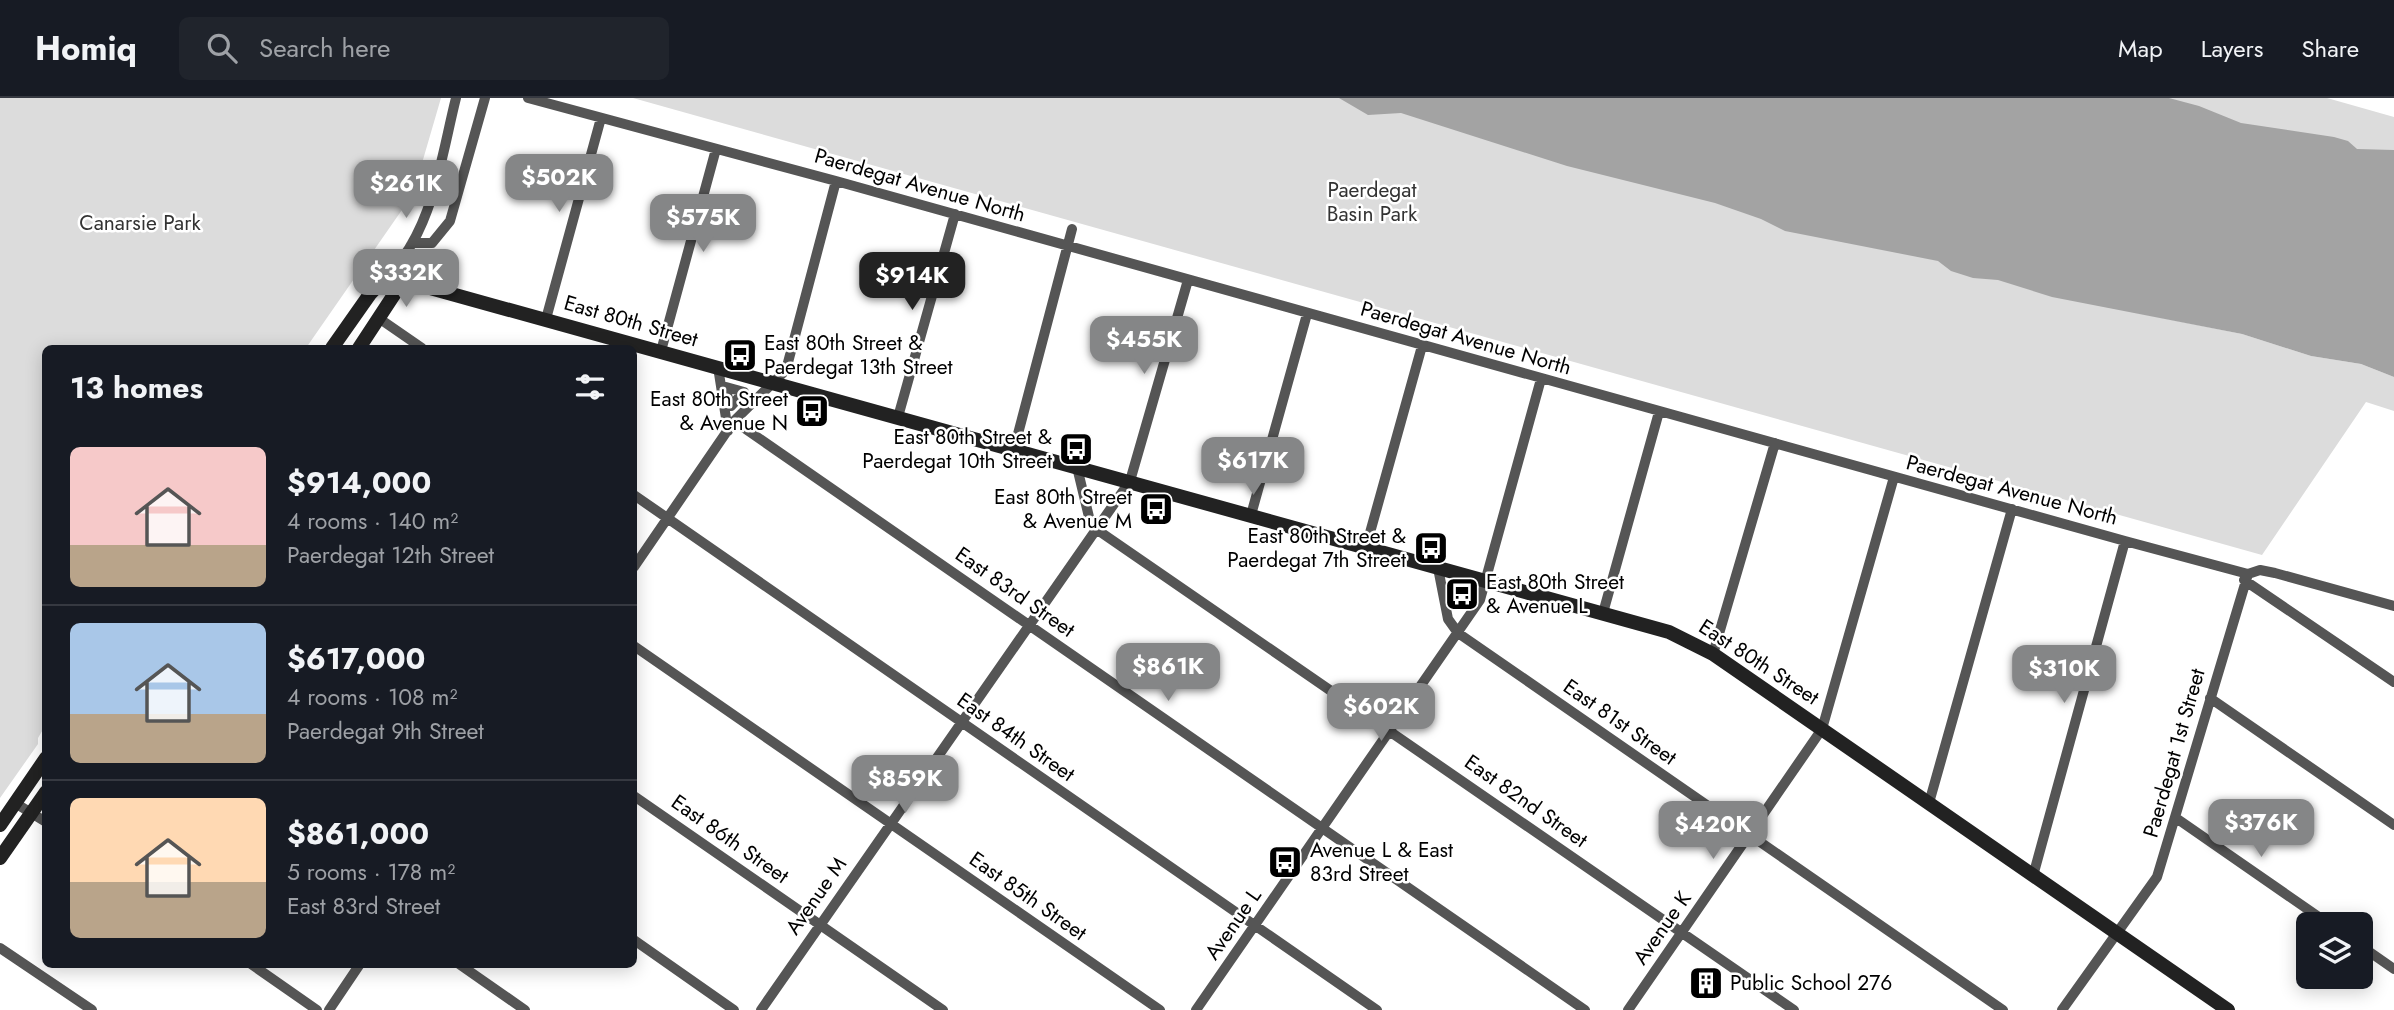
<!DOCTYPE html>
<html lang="en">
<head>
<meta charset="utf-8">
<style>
  :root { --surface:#171b24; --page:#20242c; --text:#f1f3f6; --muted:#9ea1a6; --line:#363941; --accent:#858687 }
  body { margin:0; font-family:Jost,sans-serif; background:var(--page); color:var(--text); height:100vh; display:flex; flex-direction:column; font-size:26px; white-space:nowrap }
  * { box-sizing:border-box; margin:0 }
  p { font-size:23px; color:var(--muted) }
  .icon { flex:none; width:38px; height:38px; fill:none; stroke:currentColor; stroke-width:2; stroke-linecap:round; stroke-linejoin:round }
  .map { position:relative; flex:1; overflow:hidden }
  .side { position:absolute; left:42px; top:247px; width:595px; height:623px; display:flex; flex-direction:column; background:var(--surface); border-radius:10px; box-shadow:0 4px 18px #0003 }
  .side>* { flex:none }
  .controls { position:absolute; left:2296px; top:814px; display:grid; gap:14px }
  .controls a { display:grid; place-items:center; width:77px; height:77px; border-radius:10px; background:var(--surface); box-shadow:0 4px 18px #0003; font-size:35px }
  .price { position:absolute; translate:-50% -60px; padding:0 16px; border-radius:14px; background:var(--accent); color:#fff; font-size:23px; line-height:46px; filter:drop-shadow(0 2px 4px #0008) }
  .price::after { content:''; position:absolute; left:50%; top:42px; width:21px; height:16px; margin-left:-10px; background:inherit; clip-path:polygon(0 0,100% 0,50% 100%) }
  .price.on { background:#222; color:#fff }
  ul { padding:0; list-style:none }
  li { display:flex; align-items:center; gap:21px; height:175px; padding:0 28px }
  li+li { border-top:2px solid var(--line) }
  li span { display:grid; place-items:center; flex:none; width:196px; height:140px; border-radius:10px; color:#555 }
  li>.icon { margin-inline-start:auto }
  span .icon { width:84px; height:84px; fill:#fffc; stroke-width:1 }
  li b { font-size:30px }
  h2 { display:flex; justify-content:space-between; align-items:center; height:84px; padding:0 28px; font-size:30px }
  header { display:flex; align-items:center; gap:42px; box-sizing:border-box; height:98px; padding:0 35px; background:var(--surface); border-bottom:2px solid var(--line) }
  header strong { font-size:33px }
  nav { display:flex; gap:38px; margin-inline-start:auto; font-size:24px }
  .search { width:490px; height:63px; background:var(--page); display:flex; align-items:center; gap:18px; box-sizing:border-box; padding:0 24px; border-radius:10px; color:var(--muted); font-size:26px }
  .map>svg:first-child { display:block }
  .green { fill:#dcdcdc }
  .water { fill:#a3a3a3 }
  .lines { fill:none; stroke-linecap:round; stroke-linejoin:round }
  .street { stroke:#555; stroke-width:10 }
  .secondary { stroke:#222; stroke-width:14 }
  .labels { text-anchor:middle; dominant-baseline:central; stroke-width:5; stroke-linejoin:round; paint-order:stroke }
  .street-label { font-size:21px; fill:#000; stroke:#fff }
  .park-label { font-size:21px; fill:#333; stroke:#fff }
  .poi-label { font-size:21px; fill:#000; stroke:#fff; text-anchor:start }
</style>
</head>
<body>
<header>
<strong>Homiq</strong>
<div class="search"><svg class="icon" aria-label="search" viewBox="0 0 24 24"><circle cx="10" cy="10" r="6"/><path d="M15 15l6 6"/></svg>Search here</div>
<nav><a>Map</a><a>Layers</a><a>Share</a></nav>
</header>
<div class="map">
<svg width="2394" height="912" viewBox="0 0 2394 912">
  <rect width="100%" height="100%" fill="#fff"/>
  <!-- green -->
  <path class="green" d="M0,0h441l-28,96 -107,154h-260l-1,378 -7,12v6l-38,54z
    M633,0h739l756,213 114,23 69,22 50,8 33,13v34l-28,-9 -104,153z
    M2115,0h212l67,19v33l-86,3z"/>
  <!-- water -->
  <path class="water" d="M1339,0h830l30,8 42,17 93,14 14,4 9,8 37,1v227l-33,-13 -50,-8 -69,-22 -190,-37 -54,-17 -25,-2 -22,-7 -13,-10 -153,-30 -24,-12 -46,-16 -148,-37 -166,-53 -33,2z"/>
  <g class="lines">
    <!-- street -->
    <path class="street" d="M528,0l308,83 1289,360 123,33 12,-4 15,3 119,33
      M412,145h20l18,-22 35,-123
      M387,178c46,-44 54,-119 69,-178
      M380,221l42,29
      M546,221l55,-201
      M661,253l55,-202
      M718,269l10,64
      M726,289l18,5 -13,14 -2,-1z
      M898,319l57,-203
      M734,323l851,589
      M1014,351l58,-220
      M1077,369l12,50 7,12 698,481
      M634,397l743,515
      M1251,417l56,-201
      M1366,449l56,-201
      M634,469l100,-146 52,-51 50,-189
      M1438,470l10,51 10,14 545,377
      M2244,482l150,102
      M1603,515l56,-201
      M634,548l526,364
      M1713,556l62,-211
      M2210,600l184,127
      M634,698l309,214
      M15,705l31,19
      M1929,705l83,-294
      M2176,720l153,106
      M2033,778l92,-335
      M634,842l100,70
      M2361,848l33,23
      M0,850l92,62
      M251,866l66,46
      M459,866l66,46
      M329,912l31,-46
      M761,912l369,-529 58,-201
      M1196,912l284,-410 61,-221
      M1628,912l194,-281 72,-252
      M2062,912l95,-133 91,-303"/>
    <!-- secondary -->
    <path class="secondary" d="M332,250l38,-54 17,-18 1282,356 44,22 515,356
      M359,250l44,-67
      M0,727l46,-67
      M0,760l46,-66"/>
  </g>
  <!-- icons -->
  <defs>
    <g id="bus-square" transform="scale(1.75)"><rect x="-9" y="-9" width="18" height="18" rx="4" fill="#000" stroke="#fff"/><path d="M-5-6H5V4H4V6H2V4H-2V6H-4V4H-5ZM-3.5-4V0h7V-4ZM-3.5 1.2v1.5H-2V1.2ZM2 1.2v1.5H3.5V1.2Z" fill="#fff"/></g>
    <g id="building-square" transform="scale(1.75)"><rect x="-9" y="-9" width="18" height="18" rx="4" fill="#000" stroke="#fff"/><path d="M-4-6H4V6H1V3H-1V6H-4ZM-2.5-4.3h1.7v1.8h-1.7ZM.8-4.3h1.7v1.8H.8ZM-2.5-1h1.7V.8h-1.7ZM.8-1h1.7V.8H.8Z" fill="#fff"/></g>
  </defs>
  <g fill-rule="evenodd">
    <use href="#bus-square" x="740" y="257"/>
    <use href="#bus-square" x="812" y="313"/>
    <use href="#bus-square" x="1076" y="351"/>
    <use href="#bus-square" x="1156" y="411"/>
    <use href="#bus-square" x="1431" y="450"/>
    <use href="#bus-square" x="1462" y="496"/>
    <use href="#bus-square" x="1285" y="764"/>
    <use href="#building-square" x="1706" y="885"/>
  </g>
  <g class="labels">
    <!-- street labels -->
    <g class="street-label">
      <text transform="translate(920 87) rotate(16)">Paerdegat Avenue North</text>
      <text transform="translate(631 223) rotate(16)">East 80th Street</text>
      <text transform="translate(1466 240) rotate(16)">Paerdegat Avenue North</text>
      <text transform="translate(2012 392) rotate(15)">Paerdegat Avenue North</text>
      <text transform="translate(1015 494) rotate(35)">East 83rd Street</text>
      <text transform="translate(1759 564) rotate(33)">East 80th Street</text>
      <text transform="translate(1620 624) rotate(35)">East 81st Street</text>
      <text transform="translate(1016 639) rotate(35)">East 84th Street</text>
      <text transform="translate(2174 655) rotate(-74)">Paerdegat 1st Street</text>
      <text transform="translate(1526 703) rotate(35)">East 82nd Street</text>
      <text transform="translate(730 741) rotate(35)">East 86th Street</text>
      <text transform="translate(816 798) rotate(-55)">Avenue M</text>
      <text transform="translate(1028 798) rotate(35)">East 85th Street</text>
      <text transform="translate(1233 826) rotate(-55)">Avenue L</text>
      <text transform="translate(1662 830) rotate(-55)">Avenue K</text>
    </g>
    <!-- park labels -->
    <g class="park-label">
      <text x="1372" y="92">Paerdegat<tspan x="1372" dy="24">Basin Park</tspan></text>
      <text x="140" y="125">Canarsie Park</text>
    </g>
    <!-- poi labels -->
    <g class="poi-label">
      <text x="764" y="245">East 80th Street &amp;<tspan x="764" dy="24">Paerdegat 13th Street</tspan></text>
      <text x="788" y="301" text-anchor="end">East 80th Street<tspan x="788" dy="24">&amp; Avenue N</tspan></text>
      <text x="1052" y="339" text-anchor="end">East 80th Street &amp;<tspan x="1052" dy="24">Paerdegat 10th Street</tspan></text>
      <text x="1132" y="399" text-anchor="end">East 80th Street<tspan x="1132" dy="24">&amp; Avenue M</tspan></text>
      <text x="1406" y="438" text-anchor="end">East 80th Street &amp;<tspan x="1406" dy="24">Paerdegat 7th Street</tspan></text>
      <text x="1486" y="484">East 80th Street<tspan x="1486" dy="24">&amp; Avenue L</tspan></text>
      <text x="1310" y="752">Avenue L &amp; East<tspan x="1310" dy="24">83rd Street</tspan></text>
      <text x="1730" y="885">Public School 276</text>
    </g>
  </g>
</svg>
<div class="controls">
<a><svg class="icon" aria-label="layers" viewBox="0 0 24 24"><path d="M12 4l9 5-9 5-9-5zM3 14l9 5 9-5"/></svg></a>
</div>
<b class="price" style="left:559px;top:116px">$502K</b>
<b class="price" style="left:406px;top:122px">$261K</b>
<b class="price" style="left:703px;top:156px">$575K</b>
<b class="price" style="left:406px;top:211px">$332K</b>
<b class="price on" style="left:912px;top:214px">$914K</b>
<b class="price" style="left:1144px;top:278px">$455K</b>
<b class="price" style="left:1253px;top:399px">$617K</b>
<b class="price" style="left:1168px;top:605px">$861K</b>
<b class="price" style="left:2064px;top:607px">$310K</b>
<b class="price" style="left:1381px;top:645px">$602K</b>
<b class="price" style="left:905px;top:717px">$859K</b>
<b class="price" style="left:2261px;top:761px">$376K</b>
<b class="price" style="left:1713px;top:763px">$420K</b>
<section class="side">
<h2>13 homes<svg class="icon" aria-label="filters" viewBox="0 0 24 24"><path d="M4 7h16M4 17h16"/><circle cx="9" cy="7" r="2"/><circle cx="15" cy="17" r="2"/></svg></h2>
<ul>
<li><span style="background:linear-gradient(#f6c9c9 70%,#b9a48a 0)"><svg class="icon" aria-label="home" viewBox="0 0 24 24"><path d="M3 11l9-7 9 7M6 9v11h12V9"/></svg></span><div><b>$914,000</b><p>4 rooms · 140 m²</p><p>Paerdegat 12th Street</p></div></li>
<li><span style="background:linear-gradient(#a9c7e8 65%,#b9a48a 0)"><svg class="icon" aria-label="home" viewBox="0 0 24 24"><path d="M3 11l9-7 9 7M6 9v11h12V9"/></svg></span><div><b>$617,000</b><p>4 rooms · 108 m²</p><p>Paerdegat 9th Street</p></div></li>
<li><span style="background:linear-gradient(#ffd9b3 60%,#b9a48a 0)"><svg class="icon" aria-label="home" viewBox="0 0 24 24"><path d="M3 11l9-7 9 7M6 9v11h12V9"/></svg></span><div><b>$861,000</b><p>5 rooms · 178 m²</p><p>East 83rd Street</p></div></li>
</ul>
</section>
</div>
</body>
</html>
